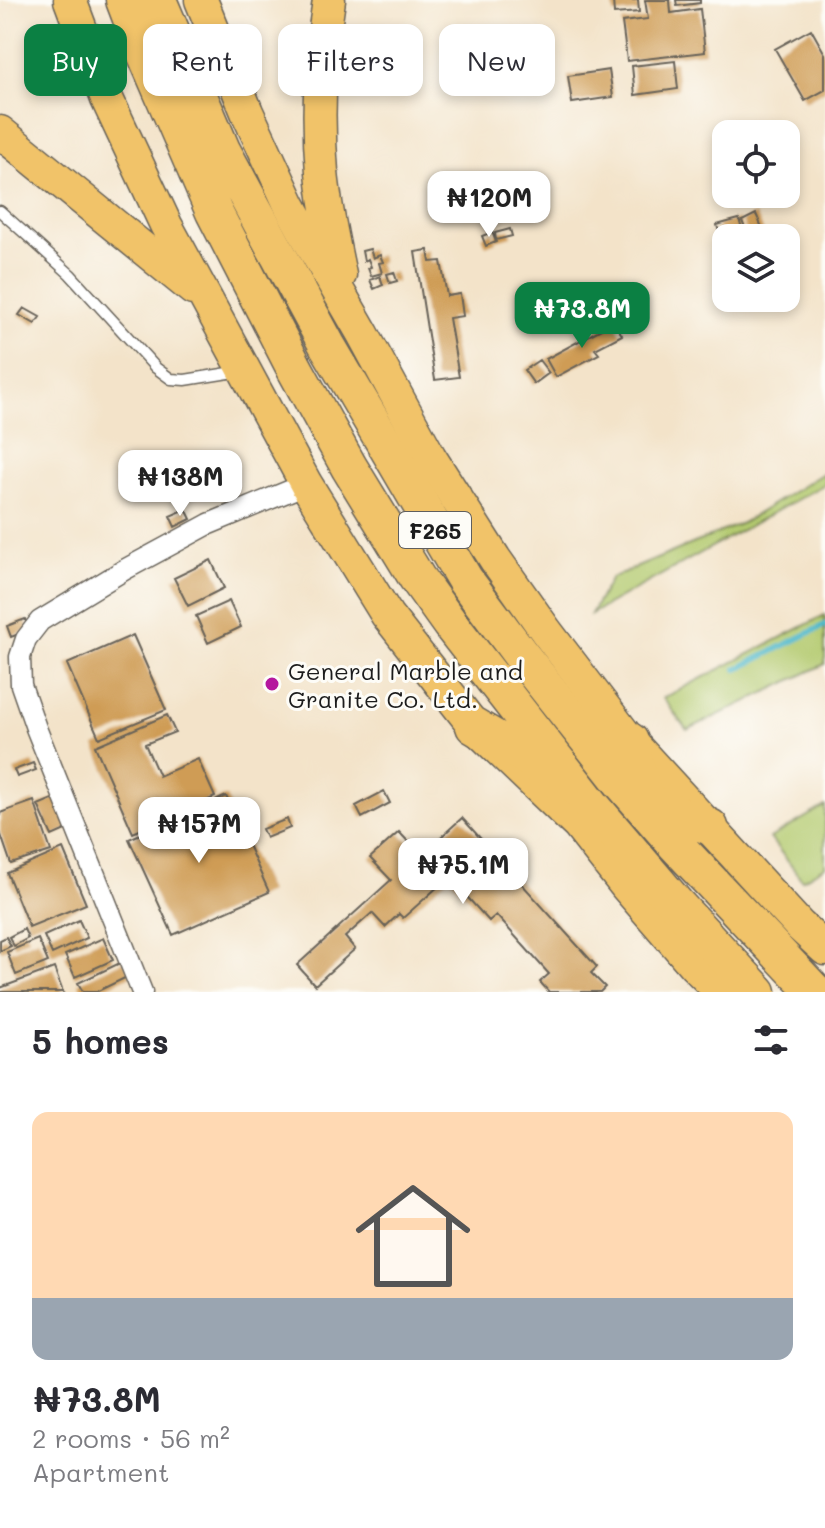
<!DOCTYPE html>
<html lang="en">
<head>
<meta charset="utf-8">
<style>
  :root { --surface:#fff; --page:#f7f7f7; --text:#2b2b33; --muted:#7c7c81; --line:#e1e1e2; --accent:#0b8043 }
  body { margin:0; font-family:Mali,sans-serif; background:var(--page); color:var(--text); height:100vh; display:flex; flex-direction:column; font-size:30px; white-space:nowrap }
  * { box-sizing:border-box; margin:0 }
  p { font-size:26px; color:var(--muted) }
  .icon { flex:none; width:44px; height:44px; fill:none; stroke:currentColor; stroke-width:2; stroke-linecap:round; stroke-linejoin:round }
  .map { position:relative; height:992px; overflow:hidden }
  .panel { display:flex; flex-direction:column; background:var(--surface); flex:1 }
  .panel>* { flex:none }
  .banner { position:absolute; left:24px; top:24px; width:778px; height:72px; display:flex; gap:16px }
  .buttons { position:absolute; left:712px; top:120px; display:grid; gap:16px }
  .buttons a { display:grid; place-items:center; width:88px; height:88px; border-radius:16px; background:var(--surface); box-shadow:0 4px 12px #0003; font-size:40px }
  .price { position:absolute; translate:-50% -68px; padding:0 18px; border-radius:16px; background:#fff; color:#222; font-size:26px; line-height:52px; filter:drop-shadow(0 2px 4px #0008) }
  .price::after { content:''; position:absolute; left:50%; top:48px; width:24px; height:18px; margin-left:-12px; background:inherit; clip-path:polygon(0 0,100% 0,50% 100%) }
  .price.on { background:var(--accent); color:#fff }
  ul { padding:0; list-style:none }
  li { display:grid; align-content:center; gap:16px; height:424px; padding:0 32px }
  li+li { border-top:2px solid var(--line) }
  li span { display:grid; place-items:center; height:248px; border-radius:16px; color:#555 }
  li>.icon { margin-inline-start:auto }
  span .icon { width:144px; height:144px; fill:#fffc; stroke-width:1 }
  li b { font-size:34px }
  h2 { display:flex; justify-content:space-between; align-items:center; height:96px; padding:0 32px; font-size:34px }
  .chip { padding:0 28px; border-radius:16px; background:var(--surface); box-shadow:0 4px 12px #0003; font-size:28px; line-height:72px }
  .chip.on { background:var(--accent); color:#fff }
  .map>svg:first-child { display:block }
  .green { fill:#b4ca6f; stroke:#687346; stroke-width:2 }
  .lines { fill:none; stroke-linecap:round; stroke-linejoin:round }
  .stream { stroke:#4db8ca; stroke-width:6 }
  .building { fill:#cf9c55 }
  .lane-casing { stroke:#676259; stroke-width:13 }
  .street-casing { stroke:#676259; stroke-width:23 }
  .primary-casing { stroke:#676259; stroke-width:35 }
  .highway-casing { stroke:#676259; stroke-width:39 }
  .lane { stroke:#fff; stroke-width:10 }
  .street { stroke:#fff; stroke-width:20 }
  .primary { stroke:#f1c369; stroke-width:32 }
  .highway { stroke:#f1c369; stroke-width:36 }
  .poi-dot { fill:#b5179e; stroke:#fdfcf7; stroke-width:3 }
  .labels { text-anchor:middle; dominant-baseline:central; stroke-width:6; stroke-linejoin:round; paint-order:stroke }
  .shield { fill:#fdfcf7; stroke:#605f5e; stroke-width:2 }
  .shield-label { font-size:22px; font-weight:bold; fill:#1c1c1c }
  .poi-label { font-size:24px; fill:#1c1c1c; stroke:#fdfcf7; text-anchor:start }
</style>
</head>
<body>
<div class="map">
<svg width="825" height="992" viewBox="0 0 825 992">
  <rect width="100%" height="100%" fill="#fdfcf7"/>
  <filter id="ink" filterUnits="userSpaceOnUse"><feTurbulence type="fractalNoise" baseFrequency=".0125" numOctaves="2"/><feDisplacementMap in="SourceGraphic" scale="16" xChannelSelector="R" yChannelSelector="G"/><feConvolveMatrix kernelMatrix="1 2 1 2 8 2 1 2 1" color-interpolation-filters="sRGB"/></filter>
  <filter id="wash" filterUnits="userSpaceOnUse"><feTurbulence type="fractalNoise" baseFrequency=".006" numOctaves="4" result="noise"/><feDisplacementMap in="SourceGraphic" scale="32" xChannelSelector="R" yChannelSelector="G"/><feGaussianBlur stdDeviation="1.8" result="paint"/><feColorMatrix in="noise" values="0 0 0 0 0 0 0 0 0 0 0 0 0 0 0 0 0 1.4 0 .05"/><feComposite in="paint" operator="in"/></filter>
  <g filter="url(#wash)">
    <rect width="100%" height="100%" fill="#f3e3c9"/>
    <!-- green -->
    <path class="green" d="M825,472v12l-234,130 20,-36 131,-55z
      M825,615v49l-138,66 -24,-32z
      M825,806v60l-23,14 -32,-42z"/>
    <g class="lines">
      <!-- stream -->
      <path class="stream" d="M737,669l88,-44"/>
    </g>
    <g id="blocks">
      <!-- building -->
      <path class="building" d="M613,0h25l1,12 -25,2z
        M645,0h25l1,13 29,-4 5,43 -78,9 -5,-39 26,-3z
        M676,0h24v3l-23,3z
        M811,29l14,25v36l-20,11 -30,-52z
        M675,61l3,28 -43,6 -3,-29z
        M609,70l4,27 -41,6 -4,-27z
        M756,214l8,18 -15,6 -7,-17z
        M739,219l5,18 -18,1v4l-4,1 -5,-18z
        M510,229l2,7 -16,4 -1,-7z
        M492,232l4,10 -10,4 -4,-10z
        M370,249l3,9 7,-3 3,7 -4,1 3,10 -11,3 -3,-8 3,-1 -3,-8 -4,2 -2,-10z
        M428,250l2,12 11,-1 6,35 13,-2 3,22 -14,2 10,59 -24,3 -20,-128z
        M394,272l3,9 -7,2 -3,-9z
        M380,276l3,9 -9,4 -4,-9z
        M24,308l16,9 -5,7 -16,-9z
        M614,322l8,13 -27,14 4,5 -43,23 -10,-18z
        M539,360l10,13 -15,11 -10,-14z
        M186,509l5,10 -16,8 -5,-11z
        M211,560l13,28 -36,18 -14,-28z
        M229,601l12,26 -33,16 -12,-27z
        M25,619l4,11 -18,7 -4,-11z
        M133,635l33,75 -67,28 -32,-74z
        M167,715l8,17 -30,12 14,32 39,-17 17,38 -82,36 -38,-87z
        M33,763l3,7 -19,7 -3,-7z
        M384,791l6,12 -28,15 -6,-12z
        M226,796l43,96 -96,43 -44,-96z
        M57,797l13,31 -18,8 -14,-31z
        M34,801l17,50 -40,13 -11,-32v-19z
        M462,818l135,149 -6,6 14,14 -5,5h-51l-9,-10 9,-8 -53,-59 -7,6 -40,-44 -46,41 -4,-4 -14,13 -13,-14 -27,24 10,12 -40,36 -18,-20 94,-85 -21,-22 29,-26 22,23z
        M287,819l3,9 -24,10 -4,-9z
        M63,849l23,55 -57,23 -22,-54z
        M79,920l8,18 -35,16 -8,-18z
        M24,929l4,9 -14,8 -5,-9z
        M6,937l5,9 -11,5v-11z
        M103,938l10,22 -38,17 -10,-22z
        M38,939l10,23 -32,13 -9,-23z
        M124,961l7,14 -35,17h-13l-5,-9z
        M54,968l9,24h-63v-4z"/>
    </g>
  </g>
  <g filter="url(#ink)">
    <use href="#blocks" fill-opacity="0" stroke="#676259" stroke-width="2"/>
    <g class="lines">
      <!-- lane casing -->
      <g class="lane-casing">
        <path id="lane" d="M0,211l70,63 86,94 15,11 14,1 50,-8 5,-3"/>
      </g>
      <!-- street casing -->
      <g class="street-casing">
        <path id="street" d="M142,992l-106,-264 -15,-43 -1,-28 6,-18 14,-18 84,-51 85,-46 97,-40"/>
      </g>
      <!-- primary casing -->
      <g class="primary-casing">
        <path id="primary" d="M70,0l37,99 59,126 140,259 81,131 87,111 104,99 47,60 70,81 26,26
          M201,0l46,112 43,93 24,44 49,85 67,123 65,102 51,72 84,110 170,185 25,23
          M329,0c-9,56 -12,115 -7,172 3,34 11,69 18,103
          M0,132l193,157"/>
      </g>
      <!-- highway casing -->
      <g class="highway-casing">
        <path id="highway" d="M124,0l14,37 76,175 81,157 54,98 68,111 33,46 143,183 83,97 82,88
          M158,0l64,150 105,195 138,235 56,75 102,129 53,61 139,147
          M474,726l53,31 32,25
          M630,741l15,59 3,4
          M639,794l6,6 65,27"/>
      </g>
      <!-- lane -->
      <use href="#lane" class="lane"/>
      <!-- street -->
      <use href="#street" class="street"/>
      <!-- primary -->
      <use href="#primary" class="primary"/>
      <!-- highway -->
      <use href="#highway" class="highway"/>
    </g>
  </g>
  <!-- markers -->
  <circle class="poi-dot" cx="272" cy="684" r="8"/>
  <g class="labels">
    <!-- shield labels -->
    <rect class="shield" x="399" y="512" width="72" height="36" rx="6"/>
    <g class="shield-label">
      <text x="435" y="530">F265</text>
    </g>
    <!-- poi labels -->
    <g class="poi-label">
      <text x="288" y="670">General Marble and<tspan x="288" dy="28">Granite Co. Ltd.</tspan></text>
    </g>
  </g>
</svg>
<div class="buttons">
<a><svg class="icon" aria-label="locate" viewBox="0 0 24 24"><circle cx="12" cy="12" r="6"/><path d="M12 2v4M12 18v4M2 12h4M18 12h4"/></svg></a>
<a><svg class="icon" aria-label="layers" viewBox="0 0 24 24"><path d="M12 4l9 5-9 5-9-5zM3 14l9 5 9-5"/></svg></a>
</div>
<b class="price" style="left:489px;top:239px">₦120M</b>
<b class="price on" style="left:582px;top:350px">₦73.8M</b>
<b class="price" style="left:180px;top:518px">₦138M</b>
<b class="price" style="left:199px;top:865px">₦157M</b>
<b class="price" style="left:463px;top:906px">₦75.1M</b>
<div class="banner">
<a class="chip on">Buy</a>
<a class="chip">Rent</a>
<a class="chip">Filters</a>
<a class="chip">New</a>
</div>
</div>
<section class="panel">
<h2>5 homes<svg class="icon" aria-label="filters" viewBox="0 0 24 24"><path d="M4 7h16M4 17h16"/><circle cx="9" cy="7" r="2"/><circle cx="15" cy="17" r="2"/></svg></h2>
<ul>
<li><span style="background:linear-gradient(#ffd9b3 75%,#9aa5b1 0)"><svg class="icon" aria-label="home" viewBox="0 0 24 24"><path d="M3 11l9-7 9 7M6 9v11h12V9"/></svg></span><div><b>₦73.8M</b><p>2 rooms · 56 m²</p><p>Apartment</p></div></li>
</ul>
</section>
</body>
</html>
